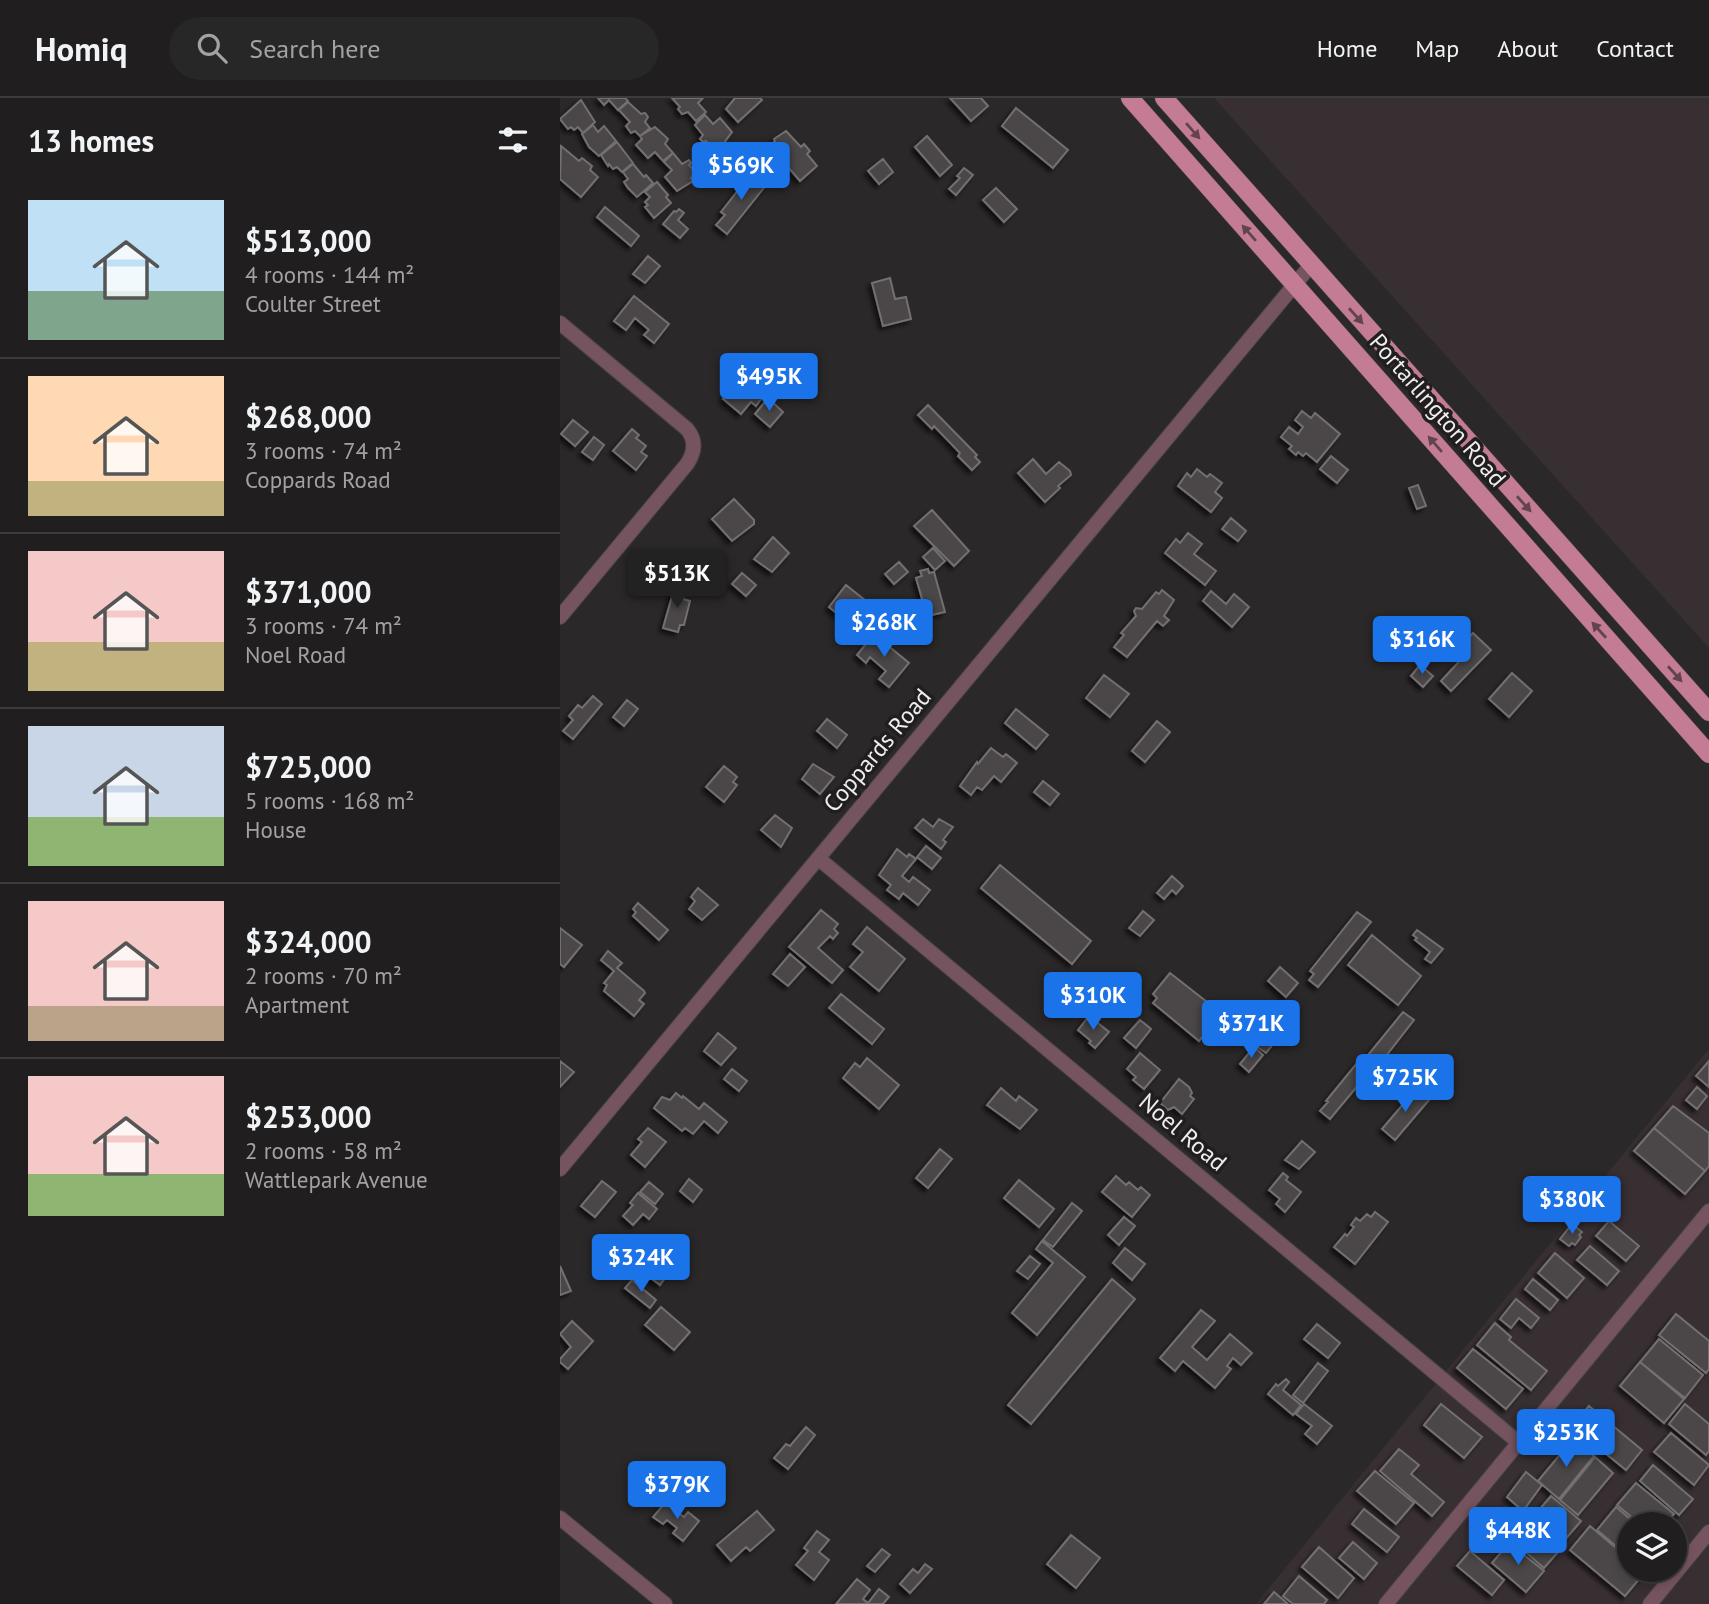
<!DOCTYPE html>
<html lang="en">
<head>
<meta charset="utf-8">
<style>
  :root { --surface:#201e1f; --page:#282728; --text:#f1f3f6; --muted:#a2a2a4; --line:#3d3c3d; --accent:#1a73e8 }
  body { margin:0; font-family:"PT Sans",sans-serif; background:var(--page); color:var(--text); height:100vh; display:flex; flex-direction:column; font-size:26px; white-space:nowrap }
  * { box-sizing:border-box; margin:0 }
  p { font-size:23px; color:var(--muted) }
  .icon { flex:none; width:38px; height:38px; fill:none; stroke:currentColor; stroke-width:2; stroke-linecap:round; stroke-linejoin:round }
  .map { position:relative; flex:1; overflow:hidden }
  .sheet { display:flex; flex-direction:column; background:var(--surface); width:560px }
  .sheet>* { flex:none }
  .tools { position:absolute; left:1057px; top:1414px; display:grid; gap:14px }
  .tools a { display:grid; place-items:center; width:70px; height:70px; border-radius:50%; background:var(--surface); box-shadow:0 4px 10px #0003,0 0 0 2px var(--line); font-size:35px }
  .price { position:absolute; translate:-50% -60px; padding:0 16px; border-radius:7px; background:var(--accent); color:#fff; font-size:23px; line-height:46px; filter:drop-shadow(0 2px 4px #0008) }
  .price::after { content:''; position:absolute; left:50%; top:42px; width:21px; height:16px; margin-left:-10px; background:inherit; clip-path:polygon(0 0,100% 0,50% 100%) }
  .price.selected { background:#222; color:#fff }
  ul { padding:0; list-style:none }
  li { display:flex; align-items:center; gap:21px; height:175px; padding:0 28px }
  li+li { border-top:2px solid var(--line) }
  li span { display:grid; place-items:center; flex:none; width:196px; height:140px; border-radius:0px; color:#555 }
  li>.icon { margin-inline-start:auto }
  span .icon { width:84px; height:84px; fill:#fffc; stroke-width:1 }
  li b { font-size:30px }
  h2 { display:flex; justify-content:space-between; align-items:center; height:84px; padding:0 28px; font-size:30px }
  header { display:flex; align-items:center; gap:42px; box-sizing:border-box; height:98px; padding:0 35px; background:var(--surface); border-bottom:2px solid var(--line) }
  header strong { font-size:33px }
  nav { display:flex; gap:38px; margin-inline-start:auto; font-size:24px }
  .search { width:490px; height:63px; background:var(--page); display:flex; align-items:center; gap:18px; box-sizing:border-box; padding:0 24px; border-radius:38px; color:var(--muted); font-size:26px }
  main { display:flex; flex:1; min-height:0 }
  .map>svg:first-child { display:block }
  .built { fill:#382f32; fill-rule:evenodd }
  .building { fill:#4b4748; stroke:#736f70; stroke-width:2; filter:url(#shadow) }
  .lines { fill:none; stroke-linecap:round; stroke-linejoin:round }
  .minor-casing { stroke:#464445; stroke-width:16 }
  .major-casing { stroke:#464445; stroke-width:19 }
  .minor { stroke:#76545f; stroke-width:14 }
  .major { stroke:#c37c94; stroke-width:18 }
  .oneway { fill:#62444e }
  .labels { text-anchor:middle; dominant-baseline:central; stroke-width:7; stroke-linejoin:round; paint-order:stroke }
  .street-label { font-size:24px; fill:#efedee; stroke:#211e1f }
</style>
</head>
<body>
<header>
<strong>Homiq</strong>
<div class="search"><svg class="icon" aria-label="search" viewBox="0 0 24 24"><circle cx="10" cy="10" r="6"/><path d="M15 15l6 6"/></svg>Search here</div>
<nav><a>Home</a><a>Map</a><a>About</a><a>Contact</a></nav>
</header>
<main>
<section class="sheet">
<h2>13 homes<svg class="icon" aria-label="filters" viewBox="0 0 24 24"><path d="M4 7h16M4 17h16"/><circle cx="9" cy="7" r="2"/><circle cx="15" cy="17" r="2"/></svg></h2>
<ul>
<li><span style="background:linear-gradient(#bfe0f5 65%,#7fa58c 0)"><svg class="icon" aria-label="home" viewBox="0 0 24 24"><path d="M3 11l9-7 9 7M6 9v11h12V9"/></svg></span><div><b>$513,000</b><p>4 rooms · 144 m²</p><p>Coulter Street</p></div></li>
<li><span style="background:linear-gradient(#ffd9b3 75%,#c2b280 0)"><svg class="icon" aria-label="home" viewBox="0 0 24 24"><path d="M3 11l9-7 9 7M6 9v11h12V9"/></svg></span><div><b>$268,000</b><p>3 rooms · 74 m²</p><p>Coppards Road</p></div></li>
<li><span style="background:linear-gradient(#f6c9c9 65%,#c2b280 0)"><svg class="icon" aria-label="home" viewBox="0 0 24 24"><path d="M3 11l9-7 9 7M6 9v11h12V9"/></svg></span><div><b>$371,000</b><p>3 rooms · 74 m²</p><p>Noel Road</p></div></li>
<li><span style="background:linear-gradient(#c9d6e8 65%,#8fb573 0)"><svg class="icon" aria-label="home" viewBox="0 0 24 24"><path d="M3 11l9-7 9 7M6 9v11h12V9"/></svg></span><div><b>$725,000</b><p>5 rooms · 168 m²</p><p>House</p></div></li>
<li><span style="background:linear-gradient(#f6c9c9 75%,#b9a48a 0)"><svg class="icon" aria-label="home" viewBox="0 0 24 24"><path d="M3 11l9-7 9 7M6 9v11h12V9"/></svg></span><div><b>$324,000</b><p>2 rooms · 70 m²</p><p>Apartment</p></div></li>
<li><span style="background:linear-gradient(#f6c9c9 70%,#8fb573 0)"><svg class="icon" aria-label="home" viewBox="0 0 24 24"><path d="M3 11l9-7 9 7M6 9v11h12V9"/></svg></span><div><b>$253,000</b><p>2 rooms · 58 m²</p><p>Wattlepark Avenue</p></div></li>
</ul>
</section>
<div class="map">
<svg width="1149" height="1506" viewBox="0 0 1149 1506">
  <defs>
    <filter id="shadow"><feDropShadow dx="-3.5" dy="3.5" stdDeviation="2" flood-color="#0009"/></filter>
  </defs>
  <rect width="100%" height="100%" fill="#2b2829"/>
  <!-- built -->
  <path class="built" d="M654,0h495v550z
    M1149,951v555h-453zM1069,1426h46v46h-46z"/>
  <!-- building -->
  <path class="building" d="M38,0h27l3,3 -10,9 -9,-10 -5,5z
    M112,0h31l-5,5 8,9 -10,9 -8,-9 -6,2 -4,-5 2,-2z
    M175,0h25l2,2 -24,22 -12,-13z
    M390,0h31l7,8 -17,15z
    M21,2l14,22 -12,11 -5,-6 -4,3 -3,-3 -3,2 -8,-10z
    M68,4l13,12 4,-1 3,4 -3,5 5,6 -10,8 -5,-5 -4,2 -5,-7 4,-4 -11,-12z
    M456,10l52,42 -15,18 -51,-42z
    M145,17l8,9 7,-6 12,14 -11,15 -3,-3 -5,5 -7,-8 -3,1 -3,-3 3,-4 -8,-10z
    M33,27l5,7 6,-6 12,15 -17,15 -10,-9 -7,-13z
    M95,29l13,12 -3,5 8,9 -10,8 -8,-9 -7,6 -12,-13 6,-6 -2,-3z
    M226,33l15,16 3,-3 6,7 -3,3 10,12 -17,15 -30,-35 5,-5 -1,-2z
    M367,38l25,29 -12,11 -25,-29z
    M57,44l16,21 -11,9 -5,-5 -4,2 -4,-5 -1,2 -7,-11z
    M1,48l18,15 3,-3 10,8 -2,4 8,7 -17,20 -21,-18z
    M113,55l9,11 7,-4 2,3 -2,2 8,8 -6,5 2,3 -16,10 -12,-14 7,-7 -8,-8z
    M323,61l10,13 -14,12 -11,-13z
    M73,66l11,13 2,-2 7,8 -16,14 -9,-9 -4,-6 4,-3 -5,-7z
    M404,70l9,7 -17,20 -7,-6 11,-11 -3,-2z
    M194,75l13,11 -40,50 -11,-9 9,-10 -4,-3 18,-23 -2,-4 3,-4 5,2z
    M97,84l11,13 -2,2 5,6 -17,15 -9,-11 3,-2 -3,-3 5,-5 -5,-5z
    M436,90l21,21 -13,13 -21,-22z
    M45,109l34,29 -8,10 -34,-29z
    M119,111l5,4 -6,7 10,9 -8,9 -17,-14 11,-13 2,1z
    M88,158l12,10 -15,17 -12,-9z
    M330,180l5,21 11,-2 5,22 -28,7 -11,-43z
    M74,198l35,28 -15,19 -10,-8 5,-5 -14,-12 -9,12 -12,-9z
    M204,272l11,9 -19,27 -5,-4 -10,12 -18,-15 23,-26 9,7z
    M208,300l15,14 -13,15 -15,-13z
    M368,307l49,50 -2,2 5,5 -8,8 -14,-14 2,-3 -26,-27 -2,3 -14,-14z
    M742,313l9,7 4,-5 25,21 -23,28 -11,-9 -3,3 -5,-4 -2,3 -7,-6 3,-3 -11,-9 8,-10 9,7 5,-7 -8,-7z
    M13,322l15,12 -13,14 -14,-12z
    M72,331l7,6 -3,3 10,8 -5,6 6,4 -11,14 -23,-19z
    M34,339l10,8 -11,15 -11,-8z
    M771,358l17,14 -11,13 -17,-14z
    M473,361l13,15 13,-12 11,9 1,4 -13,11 2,2 -15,14 -27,-29z
    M637,371l10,8 3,-3 12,9 -7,9 7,6 -11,14 -33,-26 9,-13 4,4z
    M858,387l8,21 -9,3 -8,-21z
    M174,401l20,21v4l-22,17 -20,-22z
    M372,412l37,41 -15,15 -40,-40z
    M671,420l15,13 -8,10 -16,-12z
    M628,435l14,11 -8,10 22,17 -11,14 -40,-32 11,-14 4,4z
    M213,439l16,16 -17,19 -18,-13z
    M373,450l12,13 -10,9 -12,-13z
    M339,464l9,10 -14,12 -9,-10z
    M368,471l1,4 5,-1 11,40 -18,4 -11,-38 6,-2 -2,-5z
    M182,475l14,12 -10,11 -14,-12z
    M116,484l10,8 -3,9 7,2 -6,24h-4l-2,7 -15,-4z
    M286,487l20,16 -18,21 -19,-15z
    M602,492l12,10 -10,16 5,4 -6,6 -6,-5 -30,36 -13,-10 10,-12 -3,-2 15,-17 -2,-5 2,-3 6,1 14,-17 3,2z
    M651,493l15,13 8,-10 15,13 -17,20 -29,-26z
    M913,535l18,17 -40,41 -10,-10 26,-28 -7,-6z
    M314,536l35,29 -20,24 -10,-8 7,-8 -16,-14 -4,6 -9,-8z
    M860,567l13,11 -10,11 -12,-11z
    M952,575l20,18 -23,26 -20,-18z
    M544,577l25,19 -19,23 -24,-19z
    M33,598l9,8 -29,35 -10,-8 10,-11 -4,-4 9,-11 4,3z
    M67,602l11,9 -14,17 -11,-9z
    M456,611l32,26 -12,14 -31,-26z
    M267,621l20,16 -10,13 -20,-17z
    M597,623l13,11 -25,30 -13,-11z
    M431,650l12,9 3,-3 11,9 -16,19 -7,-6 -12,14 -5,-3 -6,8 -11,-9 17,-24 1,2z
    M253,666l21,13 -14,17 -18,-15z
    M164,668l13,11 -4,5 4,3 -13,17 -18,-15z
    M483,683l16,13 -9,11 -16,-13z
    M215,717l17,13 -11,19 -20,-17z
    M363,721l10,8 6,-8 14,8 -10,13 3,2 -5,7 -26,-21z
    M366,748l15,12 -9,11 -15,-12z
    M337,751l10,8 2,-3 7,5 -14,17 7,6 4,-5 17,13 -12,15 -15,-12 -4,6 -12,-9 4,-5 -12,-10z
    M440,767l91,76 -19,23 -91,-76z
    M612,778l11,10 -7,8 -4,-4 -8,9 -7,-6z
    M138,790l20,17 -16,15 -13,-11 6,-8 -4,-4z
    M78,805l30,27 -9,10 -26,-24 3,-4 -3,-3z
    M261,812l17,14 -4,5 4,4 -5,6 -3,-3 -12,12 25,22 -11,13 -43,-36z
    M583,813l11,9 -14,16 -11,-8z
    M797,814l14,10 -53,65 -9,-7 5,-6 -4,-3z
    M307,829l38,32 -26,32 -29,-24 13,-15 -10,-8z
    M0,830l22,17 -18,22 -4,-3z
    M857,832l26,19 -12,14 -6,-4 5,-7 -15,-12 2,-2 -4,-3z
    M812,837l49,41 -23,29 -50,-40z
    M48,853l14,12 -5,5 27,23 1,2 -6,7 5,4 -10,12 -30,-25 3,-6 -3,-2 10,-12 -13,-11z
    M230,856l15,13 -17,19 -15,-12z
    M720,869l18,16 -12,14 -18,-16z
    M610,875l51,40 -22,28 -46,-38 4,-5 -4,-4z
    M281,896l43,35 -12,15 -43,-36z
    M843,914l11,8 -42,54 -3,-2 -39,47 -10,-8 8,-9 -2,-1 31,-38 3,2z
    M529,918l20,16 -14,16 -6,-5 2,-2 -13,-11z
    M580,922l11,9 -15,19 -12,-10z
    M712,927l10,8 -16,20 -11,-8z
    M158,935l18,15 -15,17 -17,-14z
    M694,949l9,8 -14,17 -9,-8z
    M580,955l20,17 -16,19 -11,-9 3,-3 -9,-8z
    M307,960l32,27 -20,24 -36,-31 12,-15 5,4z
    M0,963l14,11 -14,15z
    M1149,963v26l-13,-11z
    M172,971l15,12 -8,10 -15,-12z
    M619,981l10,8 3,6 -2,3 4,3 -12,15 -8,-7 -6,3 -8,-7z
    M1137,989l10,9 -10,13 -11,-9z
    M441,990l15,13 3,-5 18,14 -17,19 -33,-24z
    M856,991l13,11 -34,40 -13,-11z
    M116,995l6,5 1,-2 16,13 5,-6 23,19 -9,11 -14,-12 -11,13 -8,-6 -3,3 -28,-23 8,-11 8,3z
    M1113,1008l36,27v33l-4,5 -51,-43z
    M88,1030l18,14 -21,25 -14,-12 11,-13 -4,-3z
    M1094,1030l51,43 -20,23 -51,-43z
    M742,1043l13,11 -16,17 -14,-9z
    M380,1051l12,10 -24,29 -12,-10z
    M723,1075l5,4 -2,3 15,12 -16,20 -9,-8 4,-5 -11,-9z
    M556,1078l10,9 3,-3 9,8 3,-3 9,8 -18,22 -30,-25z
    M129,1081l13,11 -9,12 -13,-11z
    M459,1082l35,29 -15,18 -35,-29z
    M42,1083l14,11 -21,25 -14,-11z
    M89,1084l14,12 -8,10 -15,-12z
    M78,1095l19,16 -8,10 -6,-5 -10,11 -10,-9 10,-11 -3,-2z
    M512,1105l10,8 -29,36 -10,-7z
    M815,1114l13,10 -33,42 -21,-17 11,-13 2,2 7,-9 -3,-2 5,-7 4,3 7,-7 4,3z
    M564,1119l11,9 -16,19 -11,-10z
    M1049,1123l30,25 -13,15 -30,-25z
    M1012,1126l10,8 -3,3 2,2 -6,8 -3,-2 -3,3 -9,-7z
    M482,1143l43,36 -48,58 -25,-22 41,-50 -17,-14z
    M1030,1148l29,25 -12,14 -30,-25z
    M565,1150l20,16 -13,16 -19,-17z
    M995,1155l29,25 -17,20 -29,-25z
    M470,1158l10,8 -12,15 -11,-8z
    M83,1160l13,10 5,-6 10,8 -11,15 -24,-18z
    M0,1168l11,25 -11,4z
    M552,1181l23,20 -104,125 -23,-19z
    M973,1181l25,21 -8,10 -25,-21z
    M72,1182l24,20 -6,8 -25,-20z
    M956,1201l23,19 -8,10 -12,-10 -8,10 -11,-9z
    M101,1209l29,25 -16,18 -29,-25z
    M641,1212l14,11 -23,26 15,13 23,-26 22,19 -11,12 -8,-7 -6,8 4,3 -16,19 -32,-27 -8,10 -15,-13z
    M1116,1216l33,27v28l-3,4 -47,-38z
    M12,1223l21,20 -25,28 -8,-7v-3l11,-12 -11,-13z
    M935,1225l16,14 -2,3 38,31 -16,19 -54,-45z
    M757,1226l23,19 -12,15 -24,-19z
    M1099,1241l44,36 -18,23 -45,-36z
    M913,1251l50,40 -17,20 -49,-41z
    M1080,1264l44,37 -20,24 -44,-37z
    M758,1265l10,8 -25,32 -10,-8z
    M726,1281l3,3 -6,8 18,15 -8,10 -25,-21 8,-10 2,2z
    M744,1306l28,22 -15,18 -12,-10 7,-8 -16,-12z
    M881,1306l41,33 -18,21 -40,-33z
    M1125,1306l24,20v27l-3,4 -37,-31z
    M1029,1308l53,44 -16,20 -54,-44z
    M246,1329l9,8 -27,34 -14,-11 12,-14 4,2z
    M1111,1335l38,32 -15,20 -40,-33z
    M1013,1341l21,17 -35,43 -21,-18z
    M839,1351l20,16 -8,9 33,28 -12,14 -52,-45z
    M1035,1359l18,16 -35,42 -18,-15z
    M1093,1367l40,34 -14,16 -39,-34z
    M815,1373l39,32 -18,21 -39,-33z
    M966,1374l16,13 -19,26 -16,-14z
    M1076,1385l38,31 -9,10h-25l-23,-19z
    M991,1398l30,25 -18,21 -30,-25z
    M105,1405l19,14 4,-5 11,9 -16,20 -10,-8 4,-5 -10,-8 -4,4 -10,-7z
    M1056,1409l20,17h-7v33l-32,-27z
    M947,1410l51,44 -14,16 -51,-44z
    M804,1411l35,28 -12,15 -35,-28z
    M197,1413l17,19 -24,21 -4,-4 -15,14 -14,-16z
    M1030,1428l39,33v11l16,2 -20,24 -55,-46z
    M257,1433l12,9 -10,12 10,8 -15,20 -18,-15 12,-14 -4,-3z
    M511,1437l29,23 -24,30 -29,-24z
    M793,1444l24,21 -13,16 -25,-21z
    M949,1445l35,28 -18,21 -34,-29z
    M759,1449l35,31 -16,20 -36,-31z
    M322,1451l8,6 -15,17 -8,-6z
    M910,1453l34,29 -12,15 -35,-29z
    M365,1466l7,5 -22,24 -10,-9 13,-15 5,4z
    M739,1478l28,24 -3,4h-31l-10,-8z
    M297,1481l13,11 -7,9 5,4 11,-14 10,8 -6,7h-47z
    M714,1494l14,12h-24z"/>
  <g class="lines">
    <!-- minor casing -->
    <g class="minor-casing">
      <path id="minor" d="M0,225l127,106c9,11 8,23 0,35l-127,153
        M258,760l700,584
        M0,1071l751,-904
        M0,1420l105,86
        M826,1506l323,-393
        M1090,1506l59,-72"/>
    </g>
    <!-- major casing -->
    <g class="major-casing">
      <path id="major" d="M570,0l579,656
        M604,0l545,614"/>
    </g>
    <!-- minor -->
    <use href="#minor" class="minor"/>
    <!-- major -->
    <use href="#major" class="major"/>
  </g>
  <!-- one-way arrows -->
  <defs><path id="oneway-solid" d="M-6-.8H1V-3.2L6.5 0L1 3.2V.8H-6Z" transform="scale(1.75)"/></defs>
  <g class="oneway">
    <use href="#oneway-solid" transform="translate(633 33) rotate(49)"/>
    <use href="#oneway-solid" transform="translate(689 135) rotate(-131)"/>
    <use href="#oneway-solid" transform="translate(796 218) rotate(48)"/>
    <use href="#oneway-solid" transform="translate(875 346) rotate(-131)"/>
    <use href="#oneway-solid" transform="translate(964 406) rotate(48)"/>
    <use href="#oneway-solid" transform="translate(1039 532) rotate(-132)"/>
    <use href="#oneway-solid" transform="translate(1115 576) rotate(48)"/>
  </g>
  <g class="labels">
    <!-- street labels -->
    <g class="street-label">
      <text transform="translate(878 312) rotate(49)">Portarlington Road</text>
      <text transform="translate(317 652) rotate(-50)">Coppards Road</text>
      <text transform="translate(623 1034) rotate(40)">Noel Road</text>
    </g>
  </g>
</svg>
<div class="tools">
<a><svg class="icon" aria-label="layers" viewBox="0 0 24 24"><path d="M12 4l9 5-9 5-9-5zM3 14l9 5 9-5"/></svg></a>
</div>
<b class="price" style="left:181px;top:104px">$569K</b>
<b class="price" style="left:209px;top:315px">$495K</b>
<b class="price selected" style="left:117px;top:512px">$513K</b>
<b class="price" style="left:324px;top:561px">$268K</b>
<b class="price" style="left:862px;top:578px">$316K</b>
<b class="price" style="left:533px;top:934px">$310K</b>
<b class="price" style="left:691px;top:962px">$371K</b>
<b class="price" style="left:845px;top:1016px">$725K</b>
<b class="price" style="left:1012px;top:1138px">$380K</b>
<b class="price" style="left:81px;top:1196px">$324K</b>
<b class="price" style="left:1006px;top:1371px">$253K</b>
<b class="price" style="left:117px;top:1423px">$379K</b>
<b class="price" style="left:958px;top:1469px">$448K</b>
</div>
</main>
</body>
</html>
